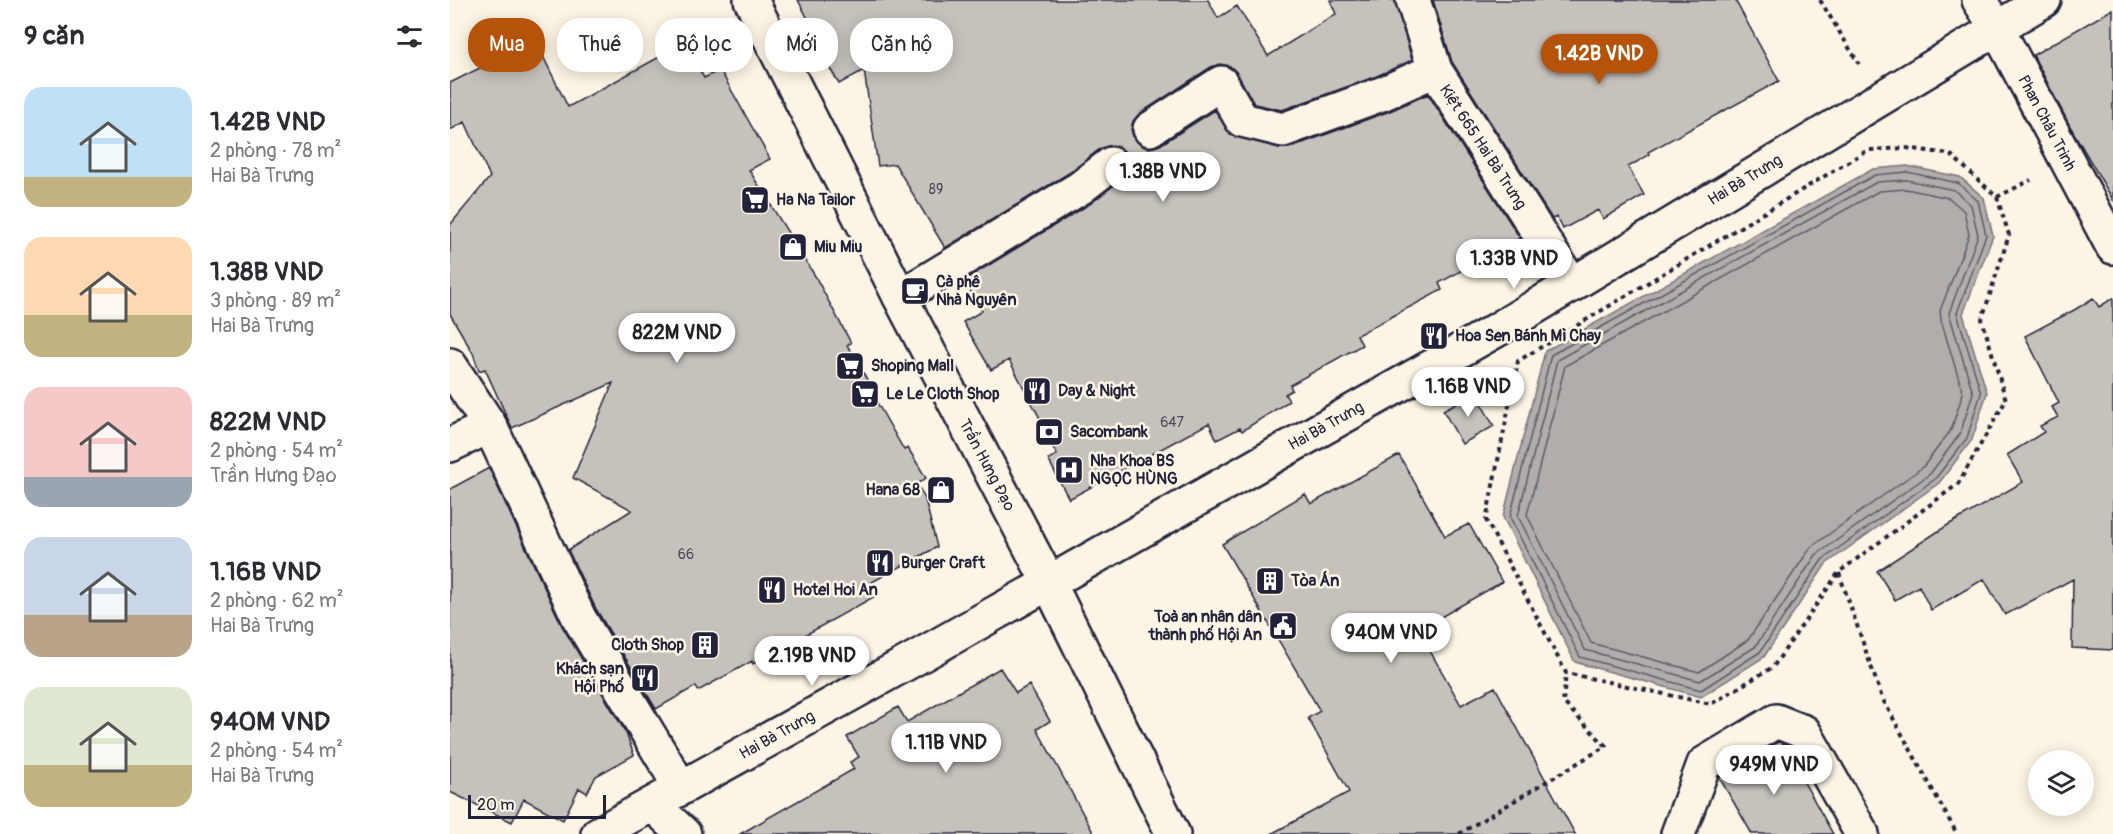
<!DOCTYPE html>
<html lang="vi">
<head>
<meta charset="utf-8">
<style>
  :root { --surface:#fff; --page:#f2f2f3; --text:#2b2b33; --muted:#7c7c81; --accent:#b45309 }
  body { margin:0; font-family:Pangolin,sans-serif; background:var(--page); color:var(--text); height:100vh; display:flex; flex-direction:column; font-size:22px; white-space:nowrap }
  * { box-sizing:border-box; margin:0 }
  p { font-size:20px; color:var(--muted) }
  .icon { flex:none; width:33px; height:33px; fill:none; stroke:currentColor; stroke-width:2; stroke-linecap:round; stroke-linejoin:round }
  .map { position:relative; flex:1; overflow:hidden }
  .details { display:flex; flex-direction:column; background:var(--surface); width:450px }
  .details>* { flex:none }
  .hud { position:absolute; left:18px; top:18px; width:570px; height:54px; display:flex; gap:12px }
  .fabs { position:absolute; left:1578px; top:750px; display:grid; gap:12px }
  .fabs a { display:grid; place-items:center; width:66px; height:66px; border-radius:50%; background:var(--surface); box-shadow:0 3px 15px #0003; font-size:30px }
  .scale { position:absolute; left:18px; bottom:15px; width:138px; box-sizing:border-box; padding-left:6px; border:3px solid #22223b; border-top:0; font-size:16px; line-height:21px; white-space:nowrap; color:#22223b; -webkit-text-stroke:4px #fcf5e5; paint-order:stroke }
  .price { position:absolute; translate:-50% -51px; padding:0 14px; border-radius:21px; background:#fff; color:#222; font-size:20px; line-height:39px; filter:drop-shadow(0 2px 3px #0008) }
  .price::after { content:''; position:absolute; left:50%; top:36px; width:18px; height:14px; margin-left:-9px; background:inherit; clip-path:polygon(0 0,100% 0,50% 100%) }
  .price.selected { background:var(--accent); color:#fff }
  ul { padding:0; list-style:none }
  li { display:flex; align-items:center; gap:18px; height:150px; padding:0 24px }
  li span { display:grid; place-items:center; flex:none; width:168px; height:120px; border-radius:18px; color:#555 }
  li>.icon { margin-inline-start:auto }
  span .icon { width:72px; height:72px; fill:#fffc; stroke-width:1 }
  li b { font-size:26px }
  h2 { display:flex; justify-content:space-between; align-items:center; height:72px; padding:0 24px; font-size:26px }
  .chip { padding:0 21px; border-radius:24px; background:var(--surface); box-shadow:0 3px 15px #0003; font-size:21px; line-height:54px }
  .chip.selected { background:var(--accent); color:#fff }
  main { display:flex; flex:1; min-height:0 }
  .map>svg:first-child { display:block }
  .water { fill:#b2adab; stroke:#78757e; stroke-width:1.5 }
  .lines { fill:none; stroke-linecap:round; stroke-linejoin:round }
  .shore { stroke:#5c5a68; stroke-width:1.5 }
  .building { fill:#c6c1bb; stroke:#22223b; stroke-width:1.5 }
  .minor-casing { stroke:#22223b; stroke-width:38 }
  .major-casing { stroke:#22223b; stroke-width:38 }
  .path { stroke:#22223b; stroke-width:4; stroke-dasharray:4.5 4.5; stroke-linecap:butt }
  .minor { stroke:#fcf5e5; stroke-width:33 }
  .major { stroke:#fcf5e5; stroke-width:33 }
  .labels { text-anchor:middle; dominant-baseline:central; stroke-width:5; stroke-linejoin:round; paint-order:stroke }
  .number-label { font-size:14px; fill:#4b4a5b }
  .street-label { font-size:16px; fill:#22223b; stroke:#fcf5e5 }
  .poi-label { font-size:16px; font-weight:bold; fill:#22223b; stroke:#fcf5e5; text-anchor:start }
</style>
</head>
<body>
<main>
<section class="details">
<h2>9 căn<svg class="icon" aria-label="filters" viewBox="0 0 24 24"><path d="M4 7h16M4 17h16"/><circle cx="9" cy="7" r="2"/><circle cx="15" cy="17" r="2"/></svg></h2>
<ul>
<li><span style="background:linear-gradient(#bfe0f5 75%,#c2b280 0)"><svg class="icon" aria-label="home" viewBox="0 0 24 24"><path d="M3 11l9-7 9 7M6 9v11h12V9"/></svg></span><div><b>1.42B VND</b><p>2 phòng · 78 m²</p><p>Hai Bà Trưng</p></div></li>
<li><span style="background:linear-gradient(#ffd9b3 65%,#c2b280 0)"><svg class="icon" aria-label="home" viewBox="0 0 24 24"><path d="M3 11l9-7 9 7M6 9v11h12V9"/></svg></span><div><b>1.38B VND</b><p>3 phòng · 89 m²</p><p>Hai Bà Trưng</p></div></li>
<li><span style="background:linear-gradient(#f6c9c9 75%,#9aa5b1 0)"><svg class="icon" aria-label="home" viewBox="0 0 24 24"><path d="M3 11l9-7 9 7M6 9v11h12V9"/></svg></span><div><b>822M VND</b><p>2 phòng · 54 m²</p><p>Trần Hưng Đạo</p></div></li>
<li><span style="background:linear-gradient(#c9d6e8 65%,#b9a48a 0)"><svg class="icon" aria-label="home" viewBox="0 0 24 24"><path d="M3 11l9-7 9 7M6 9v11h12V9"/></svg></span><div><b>1.16B VND</b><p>2 phòng · 62 m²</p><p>Hai Bà Trưng</p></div></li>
<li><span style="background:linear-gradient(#dfe7d0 65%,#c2b280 0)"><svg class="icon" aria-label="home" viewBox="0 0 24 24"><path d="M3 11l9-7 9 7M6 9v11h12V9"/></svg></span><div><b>940M VND</b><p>2 phòng · 54 m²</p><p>Hai Bà Trưng</p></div></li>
</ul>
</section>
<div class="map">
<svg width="1663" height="834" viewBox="0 0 1663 834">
  <rect width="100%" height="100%" fill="#fcf5e5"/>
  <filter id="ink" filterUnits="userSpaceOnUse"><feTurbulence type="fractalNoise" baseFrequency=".0167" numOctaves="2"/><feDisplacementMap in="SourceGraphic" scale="12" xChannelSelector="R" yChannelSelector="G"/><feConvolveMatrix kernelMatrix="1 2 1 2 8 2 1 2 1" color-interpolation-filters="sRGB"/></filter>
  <g filter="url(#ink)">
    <!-- water -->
    <path class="water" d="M1457,166l53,11 24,21 9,38 -30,78 24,79 -15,47 -33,43 -113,81 -62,93 -63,40 -126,-35 -72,-145 42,-166 328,-182z"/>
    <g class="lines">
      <!-- shore -->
      <path class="shore" d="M1457,172l51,11 20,18 8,34 -29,78 24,80 -14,45 -32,41 -113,81 -62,92 -59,38 -121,-33 -70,-140 41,-162 324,-180z
        M1457,180l47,10 17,15 7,30 -29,78 24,80 -13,41 -30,40 -114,81 -61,92 -55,34 -115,-31 -67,-134 39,-156 320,-178z
        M1456,189l43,9 15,13 5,24 -29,76 1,9 22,73 -12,37 -28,37 -112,80 -63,93 -49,32 -108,-29 -64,-128 38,-149 314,-175z"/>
    </g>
    <!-- building -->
    <path class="building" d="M348,0h410l10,18 19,-12 31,50 68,-42 -6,-14h65l17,60 -35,16 -95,34 -28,-6 -17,-31 -7,-7 -10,-2 -9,3 -72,47 -6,7 -2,8 3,10 8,7 8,2 10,-3 55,-35 16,25 48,13h10l101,-37 38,-17 92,144 -81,45 3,7 -85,45 5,10 -72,40 2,5 -7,4 4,7 -47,30 -2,-3 -23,12 -8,-17 -140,76 -21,-40 9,-4 -15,-28 2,-1 -35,-66 -18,10 -28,-48 19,-11 -18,-31 126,-76 32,-25 7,-8v-10l-3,-8 -8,-7h-10l-8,3 -31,24 -124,75 -50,-84 -17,2 -14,-96 -25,14 -18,-31 4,-2z
      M983,0h302l44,81 -131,71 1,3 -21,12 16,28 -41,24 -5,-9 -35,19 -6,-12 -5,2 -100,-157z
      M1663,9v191l-42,-72 -38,-73z
      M85,40l33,67 117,-64 19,35 16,-8 50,89 -21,11 66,106 36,67 -4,2 22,38 -2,2 37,65 4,-2 18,30 -9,6 8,15 12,48 -65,35 7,12 -126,70 -1,-3 -54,30 -2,-5 -40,23 -60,-100 -28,-59 64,-40 -59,-32 40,-95 -101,45 -27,-59 -6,2 -6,-18 -23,-39v-89l40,-48 -25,-55 -15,8v-47z
      M1643,298l6,9 14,-9v352l-41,-2 1,-69 -68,36 -21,-36 -53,31 -12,-24 -24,14 -18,-29 71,-46 75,-43 -16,-27 37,-23 -4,-6 18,-9 -6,-10 7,-4 -34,-67 51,-27z
      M1025,393l19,33 -32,18 -19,-34z
      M949,455l46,81 24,-12 33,58 -84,48 43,75 34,-18 80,147h-304l78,-42 -41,-74 12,-7 -98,-167 83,-50 6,10z
      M39,468l73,158 64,107 8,22 -38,21 -9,17 -8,-5 -16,32 -39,-21 -12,23 -62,-30v-303z
      M550,668l16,25 13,-8 21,36 -13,8 57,105h-354l114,-65 -4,-7 9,-5 -12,-20 51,-30 9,15z
      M1328,742l4,1 51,91h-81l-33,-57z"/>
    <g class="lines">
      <!-- minor casing -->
      <g class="minor-casing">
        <path id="minor" d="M963,0l22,70 137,215
          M1529,0l18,28 116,219
          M700,129l71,-46 21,37 41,10 101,-37 51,-23
          M450,297l180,-109 31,-24
          M0,365l40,61 89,192 102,170
          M0,445l40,-19
          M202,804l32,30
          M148,834l316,-175 586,-331 544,-328
          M1228,834l26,-70 72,-43 28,11 58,102"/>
      </g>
      <!-- major casing -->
      <g class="major-casing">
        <path id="major" d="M301,0l149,297 149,286 124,251"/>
      </g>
      <!-- path -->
      <path class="path" d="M1370,0l39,64
        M1456,148l44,6 47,43 12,38 -27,84 24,81 -48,84 -119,88 -66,95 -62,37 -145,-31 -80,-153 32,-159 350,-211z
        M1547,197l34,-17
        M1389,573l43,125 75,136
        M1009,834l147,-88 -43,-44 3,-29"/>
      <!-- minor -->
      <use href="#minor" class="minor"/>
      <!-- major -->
      <use href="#major" class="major"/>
    </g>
  </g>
  <!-- icons -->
  <defs>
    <g id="supermarket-square" transform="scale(1.5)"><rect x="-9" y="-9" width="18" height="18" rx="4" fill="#22223b" stroke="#fcf5e5"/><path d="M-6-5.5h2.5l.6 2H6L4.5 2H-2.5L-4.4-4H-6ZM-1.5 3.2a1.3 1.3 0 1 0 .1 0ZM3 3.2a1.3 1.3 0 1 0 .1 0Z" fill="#fff"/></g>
    <g id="shop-square" transform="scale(1.5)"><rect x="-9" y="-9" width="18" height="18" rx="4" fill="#22223b" stroke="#fcf5e5"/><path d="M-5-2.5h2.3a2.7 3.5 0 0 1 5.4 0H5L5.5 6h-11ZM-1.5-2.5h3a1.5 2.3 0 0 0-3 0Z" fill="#fff"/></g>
    <g id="cafe-square" transform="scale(1.5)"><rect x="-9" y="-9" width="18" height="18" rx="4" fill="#22223b" stroke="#fcf5e5"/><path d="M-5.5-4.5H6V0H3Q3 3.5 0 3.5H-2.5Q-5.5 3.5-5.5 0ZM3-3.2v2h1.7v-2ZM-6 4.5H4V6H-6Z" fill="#fff"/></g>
    <g id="restaurant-square" transform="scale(1.5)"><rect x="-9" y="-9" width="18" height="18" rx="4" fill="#22223b" stroke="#fcf5e5"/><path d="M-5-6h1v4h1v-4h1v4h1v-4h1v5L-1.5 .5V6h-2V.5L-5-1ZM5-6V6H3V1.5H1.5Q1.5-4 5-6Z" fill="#fff"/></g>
    <g id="bank-square" transform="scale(1.5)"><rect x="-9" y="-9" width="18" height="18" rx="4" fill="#22223b" stroke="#fcf5e5"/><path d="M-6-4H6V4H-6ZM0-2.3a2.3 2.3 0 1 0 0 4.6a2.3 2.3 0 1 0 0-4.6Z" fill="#fff"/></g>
    <g id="hospital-square" transform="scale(1.5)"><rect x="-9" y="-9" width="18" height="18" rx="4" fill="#22223b" stroke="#fcf5e5"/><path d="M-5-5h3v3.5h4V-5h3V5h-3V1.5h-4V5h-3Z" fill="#fff"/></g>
    <g id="building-square" transform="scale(1.5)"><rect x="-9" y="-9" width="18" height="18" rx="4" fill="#22223b" stroke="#fcf5e5"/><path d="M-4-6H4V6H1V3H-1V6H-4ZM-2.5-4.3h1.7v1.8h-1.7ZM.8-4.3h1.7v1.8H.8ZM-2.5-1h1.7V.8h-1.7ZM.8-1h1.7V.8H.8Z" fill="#fff"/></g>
    <g id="civic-square" transform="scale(1.5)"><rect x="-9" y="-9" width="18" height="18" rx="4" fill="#22223b" stroke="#fcf5e5"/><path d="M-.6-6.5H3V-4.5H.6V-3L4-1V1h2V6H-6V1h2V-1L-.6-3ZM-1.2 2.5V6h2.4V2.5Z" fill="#fff"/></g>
  </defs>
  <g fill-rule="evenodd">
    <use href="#supermarket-square" x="305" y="200"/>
    <use href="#shop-square" x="343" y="247"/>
    <use href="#cafe-square" x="465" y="291"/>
    <use href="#restaurant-square" x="984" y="336"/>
    <use href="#supermarket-square" x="400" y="366"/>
    <use href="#restaurant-square" x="587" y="391"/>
    <use href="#supermarket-square" x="415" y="394"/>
    <use href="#bank-square" x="599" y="432"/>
    <use href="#hospital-square" x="619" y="470"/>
    <use href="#shop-square" x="491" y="490"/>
    <use href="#restaurant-square" x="430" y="563"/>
    <use href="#building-square" x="820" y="581"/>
    <use href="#restaurant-square" x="322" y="590"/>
    <use href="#civic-square" x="833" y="626"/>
    <use href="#building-square" x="255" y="645"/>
    <use href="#restaurant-square" x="195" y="678"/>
  </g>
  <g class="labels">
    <!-- number labels -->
    <g class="number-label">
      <text x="486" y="189">89</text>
      <text x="722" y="422">647</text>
      <text x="236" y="554">66</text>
    </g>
    <!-- street labels -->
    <g class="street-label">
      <text transform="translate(1597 123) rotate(62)">Phan Châu Trinh</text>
      <text transform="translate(1033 147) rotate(57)">Kiệt 665 Hai Bà Trưng</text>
      <text transform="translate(1295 180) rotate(-31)">Hai Bà Trưng</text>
      <text transform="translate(876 426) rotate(-29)">Hai Bà Trưng</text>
      <text transform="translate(537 465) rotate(62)">Trần Hưng Đạo</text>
      <text transform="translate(327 735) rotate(-29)">Hai Bà Trưng</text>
    </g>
    <!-- poi labels -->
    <g class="poi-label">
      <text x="326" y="200">Ha Na Tailor</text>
      <text x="364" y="247">Miu Miu</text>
      <text x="486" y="282">Cà phê<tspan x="486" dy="18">Nhà Nguyên</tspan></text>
      <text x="1005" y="336">Hoa Sen Bánh Mì Chay</text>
      <text x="421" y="366">Shoping Mall</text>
      <text x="608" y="391">Day &amp; Night</text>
      <text x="436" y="394">Le Le Cloth Shop</text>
      <text x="620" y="432">Sacombank</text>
      <text x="640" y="461">Nha Khoa BS<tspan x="640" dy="18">NGỌC HÙNG</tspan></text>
      <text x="470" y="490" text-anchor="end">Hana 68</text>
      <text x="451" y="563">Burger Craft</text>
      <text x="841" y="581">Tòa Án</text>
      <text x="343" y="590">Hotel Hoi An</text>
      <text x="812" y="617" text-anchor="end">Toà an nhân dân<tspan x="812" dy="18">thành phố Hội An</tspan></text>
      <text x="234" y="645" text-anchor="end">Cloth Shop</text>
      <text x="174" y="669" text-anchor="end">Khách sạn<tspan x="174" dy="18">Hội Phố</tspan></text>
    </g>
  </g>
</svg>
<div class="fabs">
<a><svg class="icon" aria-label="layers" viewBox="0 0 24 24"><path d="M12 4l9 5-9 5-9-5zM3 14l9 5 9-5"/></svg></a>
</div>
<div class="scale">20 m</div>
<b class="price selected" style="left:1149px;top:85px">1.42B VND</b>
<b class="price" style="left:713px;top:203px">1.38B VND</b>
<b class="price" style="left:1064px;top:290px">1.33B VND</b>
<b class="price" style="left:227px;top:364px">822M VND</b>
<b class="price" style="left:1018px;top:418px">1.16B VND</b>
<b class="price" style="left:941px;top:664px">940M VND</b>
<b class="price" style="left:362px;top:687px">2.19B VND</b>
<b class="price" style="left:496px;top:774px">1.11B VND</b>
<b class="price" style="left:1324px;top:796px">949M VND</b>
<div class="hud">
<a class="chip selected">Mua</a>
<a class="chip">Thuê</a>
<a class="chip">Bộ lọc</a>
<a class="chip">Mới</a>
<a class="chip">Căn hộ</a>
</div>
</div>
</main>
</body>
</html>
